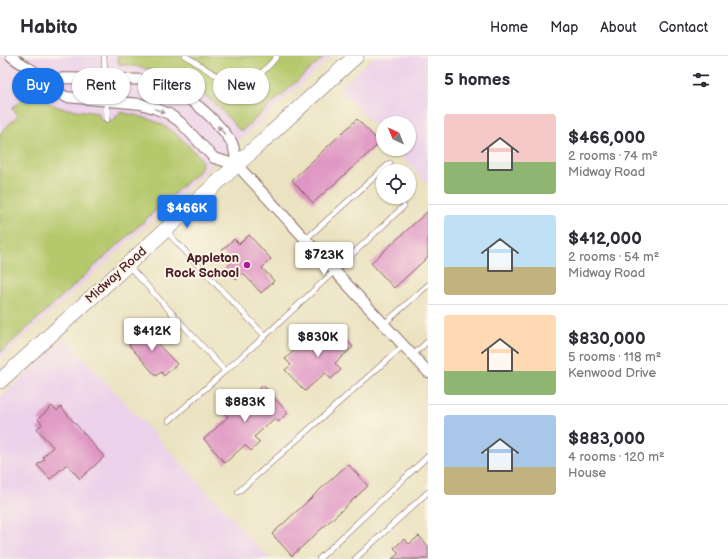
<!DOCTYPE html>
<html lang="en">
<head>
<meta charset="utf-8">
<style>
  :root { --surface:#fff; --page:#f7f7f7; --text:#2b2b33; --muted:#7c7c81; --line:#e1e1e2; --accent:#1a73e8 }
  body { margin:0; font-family:"Balsamiq Sans",sans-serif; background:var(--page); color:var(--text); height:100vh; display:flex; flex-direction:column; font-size:15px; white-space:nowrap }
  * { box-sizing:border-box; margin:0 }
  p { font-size:13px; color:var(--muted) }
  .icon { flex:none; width:22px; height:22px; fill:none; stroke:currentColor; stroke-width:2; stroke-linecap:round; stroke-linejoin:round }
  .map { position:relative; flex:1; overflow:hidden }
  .details { display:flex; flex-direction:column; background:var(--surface); width:300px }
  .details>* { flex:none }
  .guide { position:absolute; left:12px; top:12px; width:356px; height:36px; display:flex; gap:8px }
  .needle { width:26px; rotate:317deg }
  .tools { position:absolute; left:376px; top:60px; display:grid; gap:8px }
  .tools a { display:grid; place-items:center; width:40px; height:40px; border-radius:50%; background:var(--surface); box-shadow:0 1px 3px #0004; font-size:20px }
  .price { position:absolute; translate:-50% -34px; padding:0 9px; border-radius:4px; background:#fff; color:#222; font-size:13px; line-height:26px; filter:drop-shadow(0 1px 2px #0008) }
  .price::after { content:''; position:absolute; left:50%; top:24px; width:12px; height:9px; margin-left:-6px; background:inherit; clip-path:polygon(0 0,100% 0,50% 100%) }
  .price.selected { background:var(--accent); color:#fff }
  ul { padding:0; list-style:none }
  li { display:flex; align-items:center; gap:12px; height:100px; padding:0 16px }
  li+li { border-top:1px solid var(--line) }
  li span { display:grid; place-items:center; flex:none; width:112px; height:80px; border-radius:4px; color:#555 }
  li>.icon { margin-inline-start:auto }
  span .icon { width:48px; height:48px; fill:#fffc; stroke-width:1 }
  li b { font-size:17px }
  h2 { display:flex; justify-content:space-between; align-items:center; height:48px; padding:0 16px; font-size:17px }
  .chip { padding:0 14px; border-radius:18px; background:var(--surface); box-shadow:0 1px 3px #0004; font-size:14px; line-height:36px }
  .chip.selected { background:var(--accent); color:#fff }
  header { display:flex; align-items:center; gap:24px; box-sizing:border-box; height:56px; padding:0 20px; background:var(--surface); border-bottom:1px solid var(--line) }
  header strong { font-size:19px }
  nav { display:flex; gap:22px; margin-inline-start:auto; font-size:14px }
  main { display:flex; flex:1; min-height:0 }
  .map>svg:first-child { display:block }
  .built { fill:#ecd1ea }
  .green { fill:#b5c86c; stroke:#80744c }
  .building { fill:#df96c4 }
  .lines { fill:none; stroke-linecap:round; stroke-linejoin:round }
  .service-casing { stroke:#82635f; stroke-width:6 }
  .minor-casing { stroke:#82635f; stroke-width:12 }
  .secondary-casing { stroke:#82635f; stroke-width:16 }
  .service { stroke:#fff; stroke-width:5 }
  .minor { stroke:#fff; stroke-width:10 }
  .secondary { stroke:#fff; stroke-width:15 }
  .oneway { fill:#ae9aa0 }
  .poi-dot { fill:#b5179e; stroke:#fcf5e5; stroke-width:1.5 }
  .labels { text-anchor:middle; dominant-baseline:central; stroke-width:4; stroke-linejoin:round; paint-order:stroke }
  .poi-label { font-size:13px; font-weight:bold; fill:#4a1f2b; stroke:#fcf5e5; text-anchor:end }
  .street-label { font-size:13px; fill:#4a1f2b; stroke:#fcf5e5 }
</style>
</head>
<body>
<header>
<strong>Habito</strong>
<nav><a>Home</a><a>Map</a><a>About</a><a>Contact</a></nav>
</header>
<main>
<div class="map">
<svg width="428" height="503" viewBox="0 0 428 503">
  <rect width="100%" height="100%" fill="#fcf5e5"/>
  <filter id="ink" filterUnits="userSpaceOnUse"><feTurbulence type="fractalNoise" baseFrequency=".025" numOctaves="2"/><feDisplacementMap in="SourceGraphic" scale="8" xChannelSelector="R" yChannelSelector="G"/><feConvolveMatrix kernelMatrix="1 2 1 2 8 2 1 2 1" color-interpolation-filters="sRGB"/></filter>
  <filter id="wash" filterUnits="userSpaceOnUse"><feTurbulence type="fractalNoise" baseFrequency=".012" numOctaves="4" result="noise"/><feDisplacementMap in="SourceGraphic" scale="16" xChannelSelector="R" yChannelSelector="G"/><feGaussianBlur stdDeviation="0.9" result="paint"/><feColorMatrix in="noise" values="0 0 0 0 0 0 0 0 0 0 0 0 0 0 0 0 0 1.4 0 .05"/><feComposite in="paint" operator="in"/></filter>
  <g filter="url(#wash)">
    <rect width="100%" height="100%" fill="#eae2c0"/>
    <!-- built -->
    <path class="built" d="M0,0h332l-332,303z
      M375,0h53v129l-33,-36h14v-26h-26v12l-44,-47z
      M65,282l205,221h-270v-161z"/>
    <!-- green -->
    <path class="green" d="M117,0h208l-82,74h-4c-10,-11 -20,-24 -32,-33 -26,-21 -56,-29 -88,-33z
      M29,36l17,10 15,6 38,5 1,7h15l1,-4 4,-4c42,8 53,16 82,48l-1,9 -201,184v-220l18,-17 -6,-8z"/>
    <g id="blocks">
      <!-- building -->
      <path class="building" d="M357,63l23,24 -67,60 -21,-23z
        M428,155v46l-34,31 -23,-25z
        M249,179l22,24 -9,9 12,13 -13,12 -18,-20 -7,7 -11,-12 7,-6 -11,-11 13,-12 5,5z
        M148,267l8,10 -5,4 26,27 -13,12 -3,-4 -5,4 -27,-31 6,-6 -2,-2z
        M334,270l19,21 -18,16 6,7 -10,9 -6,-6 -20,18 -20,-21 6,-5 -6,-6 21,-19 4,5 4,-4 1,1z
        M263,329l25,28 -10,9 -3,-4 -21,19 6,5 -9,9 -6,-6 -20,18 -21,-24 24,-22 -5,-5 21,-19 5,5z
        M52,350l5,5 4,-4 43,50 -24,22 -13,-15 -17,15 -13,-14 8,-6 -2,-2 10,-10 -16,-18 5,-5 -4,-5z
        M348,408l20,22 -76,70 -20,-22z
        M419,480l9,10v13h-36l7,-6 -5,-5 10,-9 5,5z"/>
    </g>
  </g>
  <g filter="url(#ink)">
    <use href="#blocks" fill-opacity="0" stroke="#82635f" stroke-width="1"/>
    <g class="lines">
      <!-- service casing -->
      <g class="service-casing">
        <path id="service" d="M104,0l3,64
          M185,0c16,8 47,35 64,28 4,-1 8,-7 11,-10 7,-6 12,-11 17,-18
          M166,175l99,105 139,-130
          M306,183l84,-76
          M128,209l97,106 40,-35
          M384,268l44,-39
          M413,299l15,-14
          M169,365l56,-50
          M238,436l166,-147
          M319,503l109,-103
          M355,503l73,-67"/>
      </g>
      <!-- minor casing -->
      <g class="minor-casing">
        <path id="minor" d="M11,0c11,9 25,15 35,24 7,7 11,13 20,17l75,7 13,4 15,6 11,8 34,36 23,7
          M45,23c20,-2 39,0 58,0 19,1 40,-2 58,5 27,10 53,33 70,57 4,6 4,17 6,24l191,207"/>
      </g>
      <!-- secondary casing -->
      <g class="secondary-casing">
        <path id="secondary" d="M0,325l356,-325"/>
      </g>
      <!-- service -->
      <use href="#service" class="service"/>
      <!-- minor -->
      <use href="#minor" class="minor"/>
      <!-- secondary -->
      <use href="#secondary" class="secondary"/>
    </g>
    <!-- one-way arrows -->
    <defs><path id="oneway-solid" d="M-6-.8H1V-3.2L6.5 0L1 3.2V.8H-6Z"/></defs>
    <g class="oneway">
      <use href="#oneway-solid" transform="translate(160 55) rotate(22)"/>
      <use href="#oneway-solid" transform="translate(221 74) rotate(-131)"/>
    </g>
  </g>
  <!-- markers -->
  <circle class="poi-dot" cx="247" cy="209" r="4"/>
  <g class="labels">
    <!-- poi labels -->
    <g class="poi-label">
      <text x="239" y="202">Appleton<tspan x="239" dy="15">Rock School</tspan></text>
    </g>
    <!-- street labels -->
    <g class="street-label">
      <text transform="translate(116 219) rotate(-42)">Midway Road</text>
    </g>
  </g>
</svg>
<div class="tools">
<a><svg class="needle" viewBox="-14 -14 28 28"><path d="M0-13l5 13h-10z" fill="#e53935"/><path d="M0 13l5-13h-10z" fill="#7c7c81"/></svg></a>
<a><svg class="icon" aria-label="locate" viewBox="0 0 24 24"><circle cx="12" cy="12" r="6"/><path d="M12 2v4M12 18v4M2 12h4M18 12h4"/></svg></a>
</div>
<b class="price selected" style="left:187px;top:173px">$466K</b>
<b class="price" style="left:324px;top:220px">$723K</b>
<b class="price" style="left:152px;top:296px">$412K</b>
<b class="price" style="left:318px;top:302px">$830K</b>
<b class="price" style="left:245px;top:367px">$883K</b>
<div class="guide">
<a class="chip selected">Buy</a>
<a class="chip">Rent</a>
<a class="chip">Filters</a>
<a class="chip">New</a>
</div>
</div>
<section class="details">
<h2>5 homes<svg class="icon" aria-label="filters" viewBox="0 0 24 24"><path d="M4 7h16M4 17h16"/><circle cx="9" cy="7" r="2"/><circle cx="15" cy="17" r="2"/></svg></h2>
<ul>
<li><span style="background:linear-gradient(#f6c9c9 60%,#8fb573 0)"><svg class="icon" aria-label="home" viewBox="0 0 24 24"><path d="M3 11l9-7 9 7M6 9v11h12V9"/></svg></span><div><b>$466,000</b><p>2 rooms · 74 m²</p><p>Midway Road</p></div></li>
<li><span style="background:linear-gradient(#bfe0f5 65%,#c2b280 0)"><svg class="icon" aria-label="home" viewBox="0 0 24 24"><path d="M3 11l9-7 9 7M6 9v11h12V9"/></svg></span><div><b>$412,000</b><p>2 rooms · 54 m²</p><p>Midway Road</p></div></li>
<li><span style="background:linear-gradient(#ffd9b3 70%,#8fb573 0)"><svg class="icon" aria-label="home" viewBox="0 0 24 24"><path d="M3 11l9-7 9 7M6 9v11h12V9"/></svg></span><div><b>$830,000</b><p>5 rooms · 118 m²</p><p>Kenwood Drive</p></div></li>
<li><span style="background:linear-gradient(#a9c7e8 65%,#c2b280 0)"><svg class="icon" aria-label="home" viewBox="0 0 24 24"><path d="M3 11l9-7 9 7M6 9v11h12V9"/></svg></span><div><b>$883,000</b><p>4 rooms · 120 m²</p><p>House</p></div></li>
</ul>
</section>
</main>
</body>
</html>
